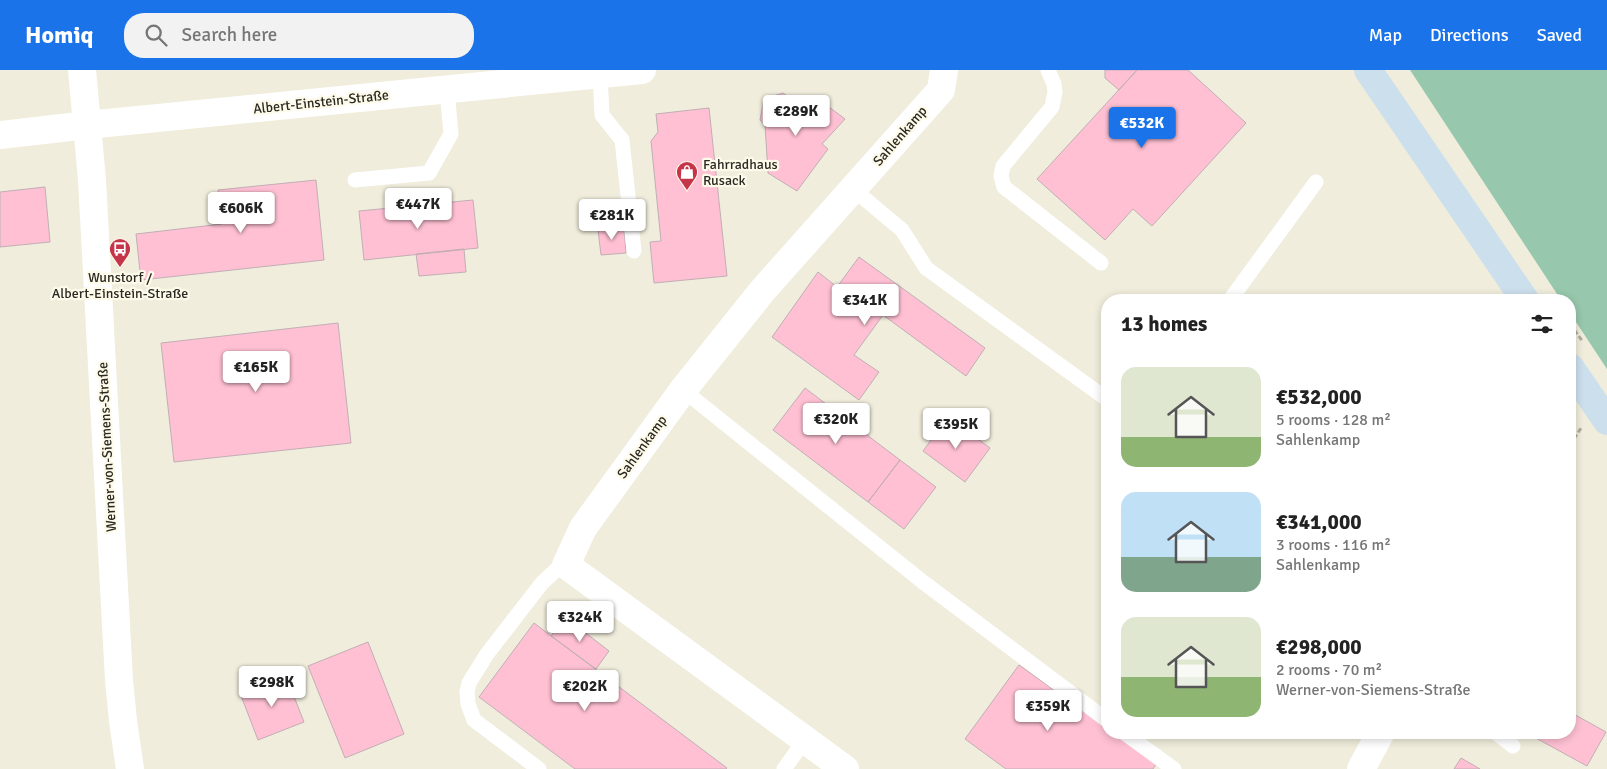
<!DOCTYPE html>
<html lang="en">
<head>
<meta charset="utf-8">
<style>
  :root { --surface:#fff; --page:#f2f2f2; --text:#222; --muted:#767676; --accent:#1a73e8 }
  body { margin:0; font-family:Signika,sans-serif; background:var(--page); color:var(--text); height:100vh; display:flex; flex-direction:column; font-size:19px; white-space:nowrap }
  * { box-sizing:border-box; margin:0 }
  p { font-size:16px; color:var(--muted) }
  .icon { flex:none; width:28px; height:28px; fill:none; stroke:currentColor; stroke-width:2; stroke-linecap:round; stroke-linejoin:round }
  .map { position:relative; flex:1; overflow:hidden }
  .panel { position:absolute; left:1101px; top:224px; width:475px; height:445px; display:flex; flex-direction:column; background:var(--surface); border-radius:20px; box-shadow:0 2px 8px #0003 }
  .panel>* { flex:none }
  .price { position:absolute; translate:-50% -42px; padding:0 11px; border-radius:5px; background:#fff; color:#222; font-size:16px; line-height:32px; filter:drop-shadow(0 1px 2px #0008) }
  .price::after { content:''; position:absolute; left:50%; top:30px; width:15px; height:11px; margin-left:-8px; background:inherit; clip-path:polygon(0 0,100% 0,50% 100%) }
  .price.active { background:var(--accent); color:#fff }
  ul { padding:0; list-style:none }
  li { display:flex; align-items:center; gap:15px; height:125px; padding:0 20px }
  li span { display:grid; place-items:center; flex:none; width:140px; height:100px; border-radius:15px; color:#555 }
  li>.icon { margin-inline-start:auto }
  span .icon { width:60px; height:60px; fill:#fffc; stroke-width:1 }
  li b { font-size:21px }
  h2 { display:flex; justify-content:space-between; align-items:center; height:60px; padding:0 20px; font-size:21px }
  header { display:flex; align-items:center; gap:30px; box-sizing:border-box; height:70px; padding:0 25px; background:var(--accent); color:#fff }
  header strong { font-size:24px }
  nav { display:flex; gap:28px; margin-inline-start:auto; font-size:18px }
  .search { width:350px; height:45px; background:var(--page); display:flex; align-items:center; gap:12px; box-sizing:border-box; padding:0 18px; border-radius:20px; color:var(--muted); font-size:19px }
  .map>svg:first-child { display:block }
  .green { fill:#97c7ad }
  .building { fill:#ffc0d4; stroke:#c1aeb4 }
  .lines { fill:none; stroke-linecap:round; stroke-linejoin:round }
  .path { stroke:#b0aea0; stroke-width:3; stroke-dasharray:5 2.5; stroke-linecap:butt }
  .lane { stroke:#fff; stroke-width:15 }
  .street { stroke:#fff; stroke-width:28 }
  .secondary { stroke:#ccdfec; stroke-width:28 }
  .labels { text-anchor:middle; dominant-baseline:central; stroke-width:4.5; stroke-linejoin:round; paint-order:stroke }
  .street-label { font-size:14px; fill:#2b2923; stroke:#fefae9 }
  .poi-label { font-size:14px; fill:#2b2923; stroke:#fefae9; text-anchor:start }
</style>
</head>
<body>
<header>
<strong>Homiq</strong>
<div class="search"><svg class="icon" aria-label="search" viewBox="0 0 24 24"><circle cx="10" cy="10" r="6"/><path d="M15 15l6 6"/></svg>Search here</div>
<nav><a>Map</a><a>Directions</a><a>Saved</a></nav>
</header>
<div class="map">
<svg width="1607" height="699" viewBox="0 0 1607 699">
  <rect width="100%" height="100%" fill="#f0eddc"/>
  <!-- green -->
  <path class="green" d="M1410,0h197v299l-37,-56v-13h-9z"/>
  <!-- building -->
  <path class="building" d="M1105,0h32l-18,20 -14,-12z
    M1137,0h51l58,53 -94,103 -19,-17 -28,31 -68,-61z
    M783,23l16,12 26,-1 20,15 -23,25 6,5 -31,42 -29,-18 -3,-48 -5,-5 4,-21z
    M709,38l18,168 -73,7 -4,-41 11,-1 -10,-100 7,-9 -2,-18z
    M316,110l8,80 -183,20 -5,-46 86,-10 -4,-34z
    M45,117l5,55 -50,5v-55z
    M473,130l5,48 -114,12 -5,-49z
    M624,158l2,25 -25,2 -3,-25z
    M464,179l2,23 -47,4 -3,-22z
    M859,187l126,91 -19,28 -83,-61 -29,40 25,17 -20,28 -87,-63 46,-65 19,15z
    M338,253l13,120 -177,19 -13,-119z
    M805,318l95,72 -32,42 -95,-72z
    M948,347l42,31 -25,34 -42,-31z
    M900,390l36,27 -32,42 -36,-27z
    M565,547l44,34 -13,18 -45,-33z
    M534,553l193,145 -1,1h-151l-96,-72z
    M368,572l36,92 -59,24 -37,-92z
    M1019,595l89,64v3h4l44,32 -3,5h-147l-41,-30z
    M286,606l18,46 -46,18 -18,-47z
    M1570,642l36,20 -19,34 -53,-29 2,-5h34z
    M1461,688l19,11h-26z"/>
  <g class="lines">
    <!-- path -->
    <path class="path" d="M1570,254l13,18
      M1570,375l11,-17"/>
    <!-- lane -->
    <path class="lane" d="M1048,0l6,14 1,8 -3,15 -49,59 -2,10 3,11 97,76
      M600,4l2,41 20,25 12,111
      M355,110l74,-7 22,-39 -4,-44
      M853,119l49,41 24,38 182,132
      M1230,230l86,-118
      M683,320l240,192 185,139
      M1123,662l51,37
      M1495,662l18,14
      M539,699l-65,-49 -6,-16 -1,-12 2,-9 18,-29 55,-71 14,-13 10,-5
      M784,699l21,-29"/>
    <!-- street -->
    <path class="street" d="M82,0l10,110 27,500 4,41 7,48
      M0,65l87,-10 555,-55
      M845,699l-279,-204 17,-37 100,-138 80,-100 178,-200 3,-20
      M1361,699l20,-37"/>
    <!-- secondary -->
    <path class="secondary" d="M1368,0l157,230
      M1570,297l37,54"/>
  </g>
  <!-- icons -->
  <defs>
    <g id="shop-pin" transform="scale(1.125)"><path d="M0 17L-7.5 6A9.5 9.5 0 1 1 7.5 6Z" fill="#c5354a" stroke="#fefae9"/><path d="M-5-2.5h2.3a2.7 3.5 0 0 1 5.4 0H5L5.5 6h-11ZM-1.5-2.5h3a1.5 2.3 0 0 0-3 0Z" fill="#fff"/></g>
    <g id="bus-pin" transform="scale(1.125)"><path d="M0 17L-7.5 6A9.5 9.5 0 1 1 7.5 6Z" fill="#c5354a" stroke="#fefae9"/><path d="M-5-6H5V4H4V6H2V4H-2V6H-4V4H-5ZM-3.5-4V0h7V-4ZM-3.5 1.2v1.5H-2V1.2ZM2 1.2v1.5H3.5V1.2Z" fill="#fff"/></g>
  </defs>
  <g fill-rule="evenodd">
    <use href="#shop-pin" x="687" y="102"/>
    <use href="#bus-pin" x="120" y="179"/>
  </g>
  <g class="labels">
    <!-- street labels -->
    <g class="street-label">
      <text transform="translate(321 32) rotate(-6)">Albert-Einstein-Straße</text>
      <text transform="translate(900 66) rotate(-49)">Sahlenkamp</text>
      <text transform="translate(107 377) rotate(-93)">Werner-von-Siemens-Straße</text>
      <text transform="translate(642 377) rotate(-54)">Sahlenkamp</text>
    </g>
    <!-- poi labels -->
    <g class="poi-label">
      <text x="703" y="94">Fahrradhaus<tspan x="703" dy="16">Rusack</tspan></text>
      <text x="120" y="207" text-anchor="middle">Wunstorf /<tspan x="120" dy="16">Albert-Einstein-Straße</tspan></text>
    </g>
  </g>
</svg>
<b class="price" style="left:796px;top:67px">€289K</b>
<b class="price active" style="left:1142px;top:79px">€532K</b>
<b class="price" style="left:418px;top:160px">€447K</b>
<b class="price" style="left:241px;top:164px">€606K</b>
<b class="price" style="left:612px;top:171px">€281K</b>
<b class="price" style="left:865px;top:256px">€341K</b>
<b class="price" style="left:256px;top:323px">€165K</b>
<b class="price" style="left:836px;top:375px">€320K</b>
<b class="price" style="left:956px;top:380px">€395K</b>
<b class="price" style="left:580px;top:573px">€324K</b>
<b class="price" style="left:272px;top:638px">€298K</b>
<b class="price" style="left:585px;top:642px">€202K</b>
<b class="price" style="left:1048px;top:662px">€359K</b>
<section class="panel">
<h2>13 homes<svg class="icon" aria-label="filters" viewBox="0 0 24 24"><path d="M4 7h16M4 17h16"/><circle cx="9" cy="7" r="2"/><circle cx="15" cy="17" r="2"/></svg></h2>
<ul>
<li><span style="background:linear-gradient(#dfe7d0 70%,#8fb573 0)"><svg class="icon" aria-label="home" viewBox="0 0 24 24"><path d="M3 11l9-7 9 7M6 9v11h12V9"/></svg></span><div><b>€532,000</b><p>5 rooms · 128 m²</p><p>Sahlenkamp</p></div></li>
<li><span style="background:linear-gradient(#bfe0f5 65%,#7fa58c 0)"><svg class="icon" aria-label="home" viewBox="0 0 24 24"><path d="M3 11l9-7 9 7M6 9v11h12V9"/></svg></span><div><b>€341,000</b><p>3 rooms · 116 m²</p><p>Sahlenkamp</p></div></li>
<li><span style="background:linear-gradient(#dfe7d0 60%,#8fb573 0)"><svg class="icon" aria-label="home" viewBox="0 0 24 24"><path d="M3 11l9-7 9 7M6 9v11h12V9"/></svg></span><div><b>€298,000</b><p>2 rooms · 70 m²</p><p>Werner-von-Siemens-Straße</p></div></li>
</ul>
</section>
</div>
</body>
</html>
